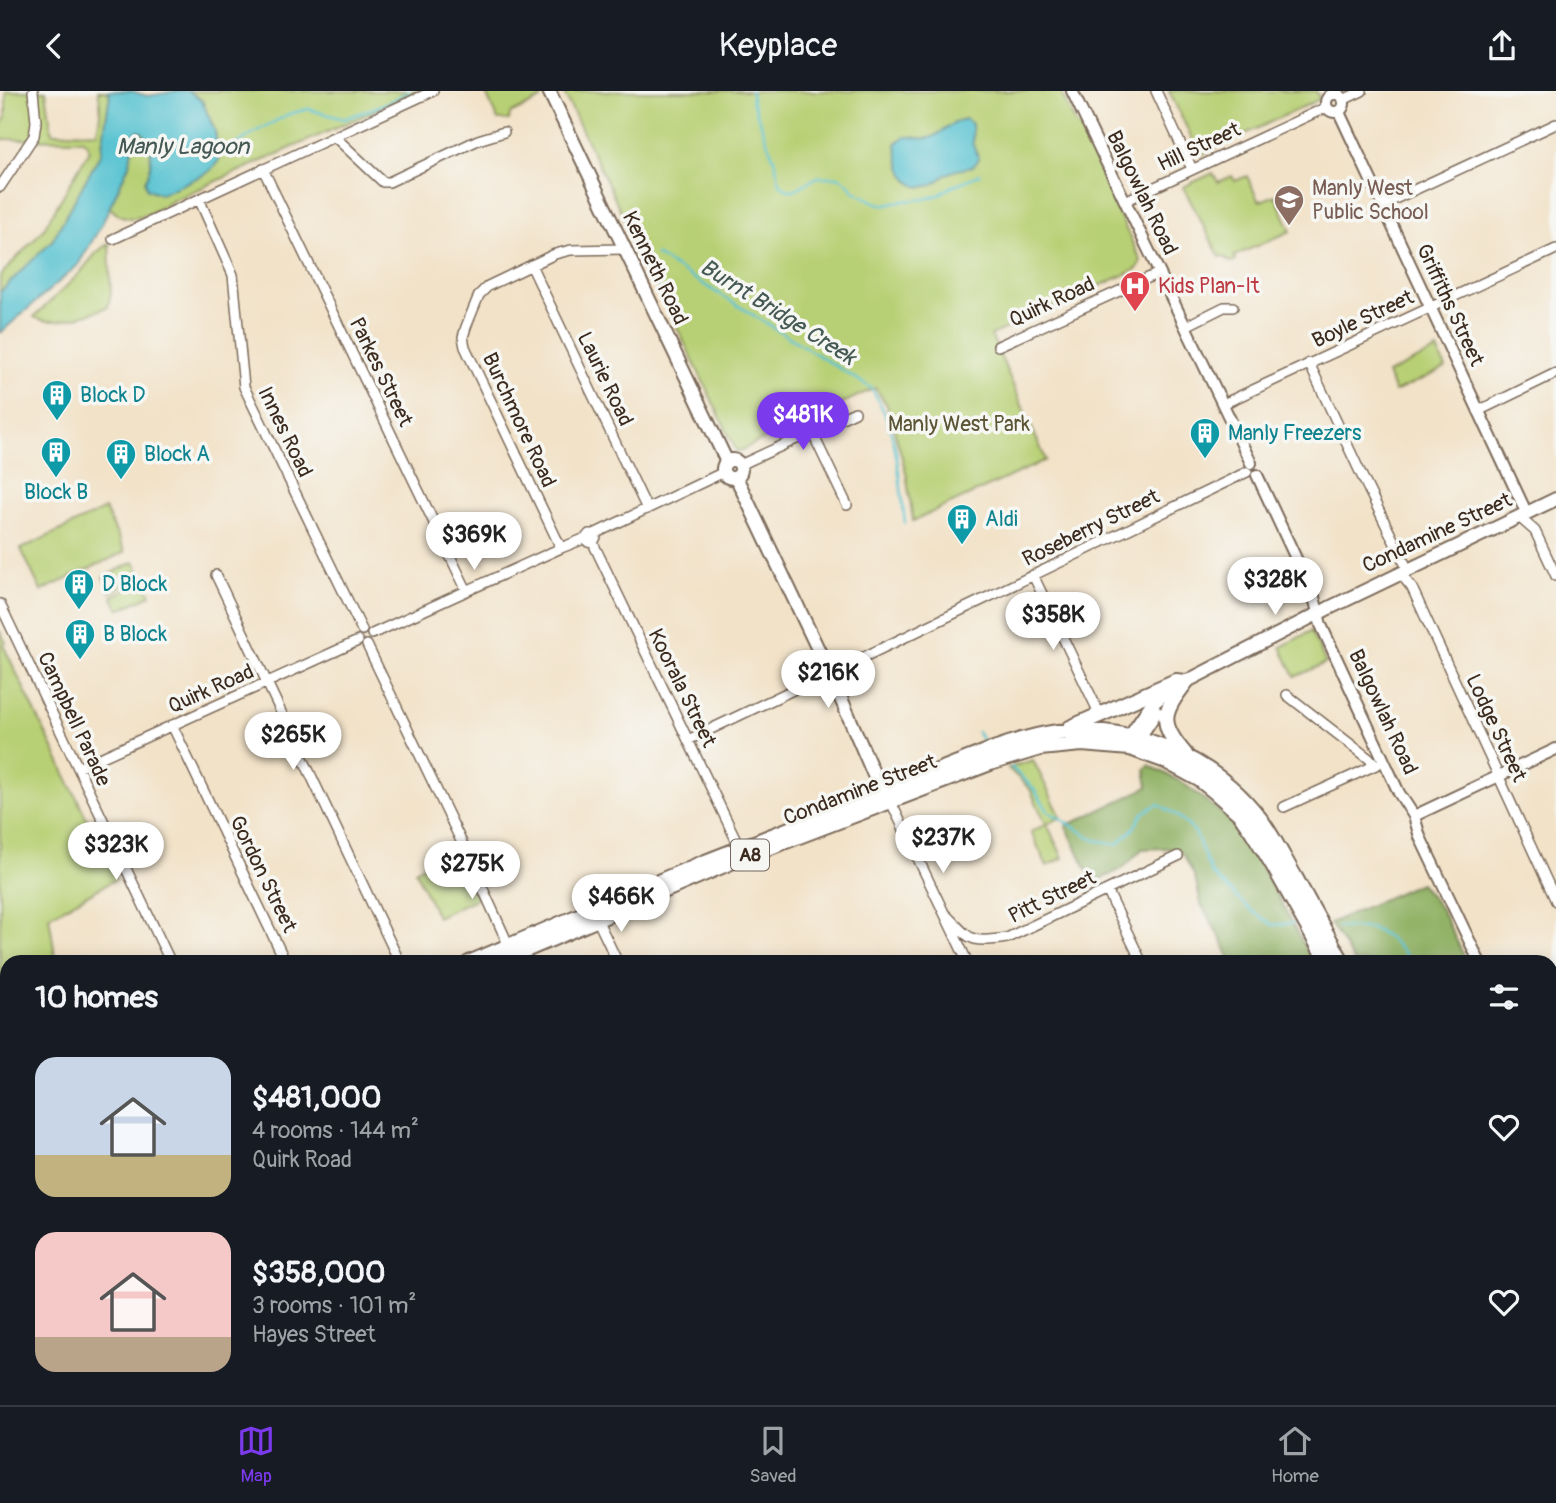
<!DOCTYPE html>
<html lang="en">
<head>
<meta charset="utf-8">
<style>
  :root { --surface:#171b24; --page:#20242c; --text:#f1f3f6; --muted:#9ea1a6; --line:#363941; --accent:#7c3aed }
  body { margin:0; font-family:Pangolin,sans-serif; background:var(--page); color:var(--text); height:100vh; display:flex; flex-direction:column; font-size:26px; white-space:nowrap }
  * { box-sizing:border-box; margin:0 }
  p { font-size:23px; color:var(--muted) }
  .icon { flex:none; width:38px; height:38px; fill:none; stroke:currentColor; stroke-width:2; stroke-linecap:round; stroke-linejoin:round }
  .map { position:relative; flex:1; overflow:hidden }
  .panel { position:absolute; left:0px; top:864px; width:1558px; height:450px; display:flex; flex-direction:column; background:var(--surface); border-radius:21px 21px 0 0; box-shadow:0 4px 18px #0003 }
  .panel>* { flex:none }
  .price { position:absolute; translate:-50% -60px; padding:0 16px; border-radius:24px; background:#fff; color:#222; font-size:23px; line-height:46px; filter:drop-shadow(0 2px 4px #0008) }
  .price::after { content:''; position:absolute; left:50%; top:42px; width:21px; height:16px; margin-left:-10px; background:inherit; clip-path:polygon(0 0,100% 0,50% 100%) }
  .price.current { background:var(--accent); color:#fff }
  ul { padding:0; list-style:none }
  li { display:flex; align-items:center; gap:21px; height:175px; padding:0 35px }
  li span { display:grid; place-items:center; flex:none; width:196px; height:140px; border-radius:21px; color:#555 }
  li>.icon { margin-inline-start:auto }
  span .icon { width:84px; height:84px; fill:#fffc; stroke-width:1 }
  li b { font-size:30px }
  h2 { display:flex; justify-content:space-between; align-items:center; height:84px; padding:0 35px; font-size:30px }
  header { display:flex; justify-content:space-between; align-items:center; height:91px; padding:0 35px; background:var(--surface); font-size:32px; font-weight:600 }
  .tab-bar { display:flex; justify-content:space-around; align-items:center; height:98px; border-top:2px solid var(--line); background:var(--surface); font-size:19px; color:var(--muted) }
  .tab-bar a { display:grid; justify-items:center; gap:4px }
  .tab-bar .current { color:var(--accent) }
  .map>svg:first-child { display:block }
  .green { fill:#b8d075; stroke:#7a7d4a; stroke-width:2 }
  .forest { fill:#92b266; stroke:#666e42; stroke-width:2 }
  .water { fill:#58c3d1; stroke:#4a7678; stroke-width:2 }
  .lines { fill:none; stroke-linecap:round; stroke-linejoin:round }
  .stream { stroke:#58c3d1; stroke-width:2.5 }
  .river { stroke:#58c3d1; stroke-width:14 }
  .minor-casing { stroke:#7b6a5a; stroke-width:12 }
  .tertiary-casing { stroke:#7b6a5a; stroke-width:14 }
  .secondary-casing { stroke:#7b6a5a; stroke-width:16 }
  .trunk-casing { stroke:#7b6a5a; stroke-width:18 }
  .minor { stroke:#fff; stroke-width:9 }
  .tertiary { stroke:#fff; stroke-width:10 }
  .secondary { stroke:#fff; stroke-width:12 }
  .trunk { stroke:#fff; stroke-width:14 }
  .labels { text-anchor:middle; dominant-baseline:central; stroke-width:7; stroke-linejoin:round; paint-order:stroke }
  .shield { fill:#f6f6f2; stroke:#73675e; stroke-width:2 }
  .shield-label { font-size:19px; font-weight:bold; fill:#3b2a1e }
  .street-label { font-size:21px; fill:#3b2a1e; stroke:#f6f6f2 }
  .education-label { font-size:21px; fill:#785e54; stroke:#f6f6f2; text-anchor:start }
  .health-label { font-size:21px; fill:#be3a42; stroke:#f6f6f2; text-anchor:start }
  .culture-label { font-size:21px; fill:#0d838f; stroke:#f6f6f2; text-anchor:start }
  .park-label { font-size:21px; fill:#5a5434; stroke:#f6f6f2 }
  .water-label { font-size:23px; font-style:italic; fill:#445854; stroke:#f6f6f2 }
</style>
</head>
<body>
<header><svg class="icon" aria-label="back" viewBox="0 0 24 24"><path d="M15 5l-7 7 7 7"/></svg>Keyplace<svg class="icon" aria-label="share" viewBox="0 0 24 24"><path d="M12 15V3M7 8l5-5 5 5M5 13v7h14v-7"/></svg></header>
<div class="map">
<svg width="1556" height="1314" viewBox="0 0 1556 1314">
  <rect width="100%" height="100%" fill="#f6f6f2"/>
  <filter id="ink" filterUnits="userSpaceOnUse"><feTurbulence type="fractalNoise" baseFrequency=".0143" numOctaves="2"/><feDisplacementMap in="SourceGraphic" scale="14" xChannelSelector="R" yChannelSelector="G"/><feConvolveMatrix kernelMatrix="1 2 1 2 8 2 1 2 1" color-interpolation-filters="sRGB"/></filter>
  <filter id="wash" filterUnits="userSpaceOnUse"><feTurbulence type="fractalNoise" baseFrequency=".00686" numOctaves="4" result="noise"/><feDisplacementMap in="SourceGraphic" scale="28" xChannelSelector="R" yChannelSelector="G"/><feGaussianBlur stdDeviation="1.57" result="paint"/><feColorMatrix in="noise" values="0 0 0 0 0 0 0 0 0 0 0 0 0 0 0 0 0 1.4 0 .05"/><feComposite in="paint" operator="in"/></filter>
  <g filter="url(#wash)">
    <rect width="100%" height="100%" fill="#f2e2c8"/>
    <!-- green -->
    <path class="green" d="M6,0h40l6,42 45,-1c3,-15 5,-26 1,-41h9l3,3 -9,59 -49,88 -52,53v-18l43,-46 46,-79 -1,-6 -5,-5 -83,-1v-13l6,-9z
      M189,0h230l-245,109c-23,12 -43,30 -65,7 11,-23 24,-44 23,-70l4,-5 4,-1c14,9 10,26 10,41l69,-13 -4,-28 -13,-30z
      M485,0h52l4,8 -31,15 -1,6h-11z
      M563,0h497l16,33 9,11 18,45 38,81 -4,8 -146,66 55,125 -133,61 -7,-49 -19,-67 -12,-17 -138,64z
      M1169,0h147l4,8 -120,56z
      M1213,82l5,9 14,-6 3,5 12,-5 11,24 3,1 14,-6 16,36 -57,25 2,5 -6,1 -7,-6 -3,1 -37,-70z
      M109,152l2,50 -3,14c-19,7 -57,21 -74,10l45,-43 17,-21z
      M1437,259l9,18 -51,24 -8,-18z
      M105,418l20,43 -84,39 -20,-42z
      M134,471l8,15 -32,15 -7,-15z
      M144,490l7,14 -32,15 -7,-14z
      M0,540l6,12 -3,2 113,234 -67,37 7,46 -49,1v365l-7,8z
      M1311,540l15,32 -31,14 -14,-30z
      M1033,669l28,57 -14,7 16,34 -16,8 -16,-34 15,-8 -16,-35 -22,-21z
      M455,761l22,46 -40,19 -22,-47z
      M79,1307h215l-1,7h-206z"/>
    <!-- forest -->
    <path class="forest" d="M1149,674l34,18 42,33 29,37 59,109h-82l-9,-21 -21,-37 -6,-27 -12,-23 -16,-6 -25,1 -20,20 -29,14 -27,-57 82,-39 -3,-18z
      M1420,792l21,26 26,53h-113l-24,-39z
      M1108,1307h260l-2,7h-270z"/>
    <!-- water -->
    <path class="water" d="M107,0h24l17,5 28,-5h13l13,10 13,30 4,29 -5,7 -8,7 -45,20 -14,-5 -2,-8c8,-14 10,-41 -5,-50l-4,1 -4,5v13l-3,15 -27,59 -24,41 -78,68v-41l52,-51 49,-88 9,-59z
      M966,28l6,5 1,20 6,14c-5,13 -17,9 -28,14 -8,3 -14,12 -23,14 -24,6 -30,-25 -32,-42 12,-14 19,-3 33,-6 14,-4 22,-17 37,-19z"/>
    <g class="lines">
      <!-- stream -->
      <path class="stream" d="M751,0l1,10 23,61 5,22 8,6h6l24,-13h20l8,4 8,10 9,5 14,7 10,2 7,-3 31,-3 14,-4 10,-7 31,-14
        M216,56l18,-1 21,-14 34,-18 19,-5 36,10 38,-14 28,-14
        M656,164l215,133c27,39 28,89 34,135
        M977,641l6,10
        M1011,676l22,21 15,23 47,29 23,4 15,-15 10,-16 15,-9 20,12 17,16 16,41 38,36 24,16 22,-2
        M1338,836c9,1 18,1 28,1 19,2 33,20 45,32l5,3
        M1550,1151l6,4"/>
      <!-- river -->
      <path class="river" d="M44,1307l6,7"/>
    </g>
  </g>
  <g filter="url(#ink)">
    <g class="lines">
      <!-- minor casing -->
      <g class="minor-casing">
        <path id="minor" d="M1156,0l36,78
          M1343,9l19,-9
          M335,46l48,45h6l89,-42 26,-8
          M263,78l204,422
          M0,96l34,-51 2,-14 -3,-31
          M199,108l34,76 11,112 118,243
          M1125,110l202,-94
          M1382,114l174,-81
          M113,148l320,-148
          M531,174l116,244
          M1186,235l38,-19h9
          M998,255l161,-73
          M1309,272l52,111 47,96
          M1223,313l333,-155
          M1478,320l78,-38
          M812,341l35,73
          M740,374l115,-53
          M1519,426l16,14 21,45
          M594,443l2,3 -3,6 -5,-1 -2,-4 3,-4h5l130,-62
          M593,452l147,305
          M561,457l-96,-201 -2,-10 3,-10 13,-32 9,-9 67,-32 16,-4 54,-1
          M1400,482l12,15 144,313
          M216,484l184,388
          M1033,484l67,140
          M0,513l171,359
          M372,543l189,-86 25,-10
          M367,554l95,198 47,103
          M837,579l410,-198
          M1287,604l89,69
          M172,634l114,238
          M688,649l134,-64
          M78,677l280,-127
          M890,709l78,163
          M1284,716l94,-43
          M1107,799l35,73
          M944,822c27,26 23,31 63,25l171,-82
          M597,828l21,44
          M1550,1010l6,12
          M1550,1252h6
          M342,1307l4,7
          M494,1307l4,7
          M303,1314l1,-7
          M392,1314l14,-7
          M720,1314l14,-7
          M896,1314l5,-7
          M1455,1314l5,-7"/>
      </g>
      <!-- tertiary casing -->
      <g class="tertiary-casing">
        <path id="tertiary" d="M1072,0l179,372
          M1326 12a9 9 0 1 1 18 0a9 9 0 1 1-18 0Z
          M1339,21l188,402
          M1257,384l57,122 7,28 78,168 15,23 6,21 60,126
          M1414,725l142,-67
          M1550,909l6,-3
          M652,1307l2,7"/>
      </g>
      <!-- secondary casing -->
      <g class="secondary-casing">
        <path id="secondary" d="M549,0l178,371
          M723 378a9 9 0 1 1 18 0a9 9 0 1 1-18 0Z
          M736,386l90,189
          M833,589l41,95 15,22
          M1129,646l21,-31 16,-14 163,-84 227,-109
          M1138,648l18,-27"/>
      </g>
      <!-- trunk casing -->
      <g class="trunk-casing">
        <path id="trunk" d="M1070,637l106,-47 10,1c-24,31 -28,41 -1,72
          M469,872l229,-98 293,-115c22,-8 44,-15 67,-18 76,-8 156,26 202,87 14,19 24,40 36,60 15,28 31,56 47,84
          M495,872l236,-101 259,-99 50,-15 42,-4 48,4 36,13 33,18 15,12 26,23 12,17 21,34 55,98
          M1550,1184l6,5
          M1550,1201l6,5
          M0,1273l7,-7"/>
      </g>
      <!-- minor -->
      <use href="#minor" class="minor"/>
      <!-- tertiary -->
      <use href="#tertiary" class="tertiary"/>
      <!-- secondary -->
      <use href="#secondary" class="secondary"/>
      <!-- trunk -->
      <use href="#trunk" class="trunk"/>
    </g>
  </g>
  <!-- icons -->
  <defs>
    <g id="school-pin" transform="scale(1.575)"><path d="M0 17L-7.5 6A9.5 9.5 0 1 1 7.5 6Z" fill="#8d6e63" stroke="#f6f6f2"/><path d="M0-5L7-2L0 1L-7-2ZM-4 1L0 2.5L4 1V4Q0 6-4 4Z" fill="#fff"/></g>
    <g id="hospital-pin" transform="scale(1.575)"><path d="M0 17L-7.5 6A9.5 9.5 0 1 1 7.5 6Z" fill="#e0444e" stroke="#f6f6f2"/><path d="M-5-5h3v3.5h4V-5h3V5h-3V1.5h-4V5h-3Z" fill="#fff"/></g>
    <g id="building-pin" transform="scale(1.575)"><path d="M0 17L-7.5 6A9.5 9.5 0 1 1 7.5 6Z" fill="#0f9aa8" stroke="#f6f6f2"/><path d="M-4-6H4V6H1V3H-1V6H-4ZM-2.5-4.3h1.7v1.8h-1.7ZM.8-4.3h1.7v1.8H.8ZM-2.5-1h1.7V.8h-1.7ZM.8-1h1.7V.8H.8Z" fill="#fff"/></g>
  </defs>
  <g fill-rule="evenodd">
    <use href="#school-pin" x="1289" y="109"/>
    <use href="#hospital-pin" x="1135" y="195"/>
    <use href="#building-pin" x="57" y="304"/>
    <use href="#building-pin" x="1205" y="342"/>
    <use href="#building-pin" x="56" y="361"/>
    <use href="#building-pin" x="121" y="363"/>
    <use href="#building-pin" x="962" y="428"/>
    <use href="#building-pin" x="79" y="493"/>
    <use href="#building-pin" x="80" y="543"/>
  </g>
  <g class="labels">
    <!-- shield labels -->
    <rect class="shield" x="731" y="748.5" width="38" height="31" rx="5"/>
    <g class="shield-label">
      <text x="750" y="764">A8</text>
    </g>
    <!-- street labels -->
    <g class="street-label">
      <text transform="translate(1199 56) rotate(-25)">Hill Street</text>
      <text transform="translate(1142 102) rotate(64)">Balgowlah Road</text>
      <text transform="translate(655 177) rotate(64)">Kenneth Road</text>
      <text transform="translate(1052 211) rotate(-25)">Quirk Road</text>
      <text transform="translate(1450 214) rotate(65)">Griffiths Street</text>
      <text transform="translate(1363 228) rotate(-25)">Boyle Street</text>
      <text transform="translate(381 281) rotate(64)">Parkes Street</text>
      <text transform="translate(605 288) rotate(64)">Laurie Road</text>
      <text transform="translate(519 329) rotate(65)">Burchmore Road</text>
      <text transform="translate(285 341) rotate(64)">Innes Road</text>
      <text transform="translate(1091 437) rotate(-26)">Roseberry Street</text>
      <text transform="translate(1437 442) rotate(-25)">Condamine Street</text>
      <text transform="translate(682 597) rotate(64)">Koorala Street</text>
      <text transform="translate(211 598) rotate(-24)">Quirk Road</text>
      <text transform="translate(1383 621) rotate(65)">Balgowlah Road</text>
      <text transform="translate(74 628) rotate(65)">Campbell Parade</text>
      <text transform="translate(1496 637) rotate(65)">Lodge Street</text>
      <text transform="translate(860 699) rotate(-21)">Condamine Street</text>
      <text transform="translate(263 783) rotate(64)">Gordon Street</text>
      <text transform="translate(1052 806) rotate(-26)">Pitt Street</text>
    </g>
    <!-- education labels -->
    <g class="education-label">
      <text x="1312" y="97">Manly West<tspan x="1312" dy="24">Public School</tspan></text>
    </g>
    <!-- health labels -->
    <g class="health-label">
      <text x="1158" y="195">Kids Plan-It</text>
    </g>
    <!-- culture labels -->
    <g class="culture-label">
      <text x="80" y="304">Block D</text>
      <text x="1228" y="342">Manly Freezers</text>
      <text x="144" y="363">Block A</text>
      <text x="56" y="401" text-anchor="middle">Block B</text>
      <text x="985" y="428">Aldi</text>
      <text x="102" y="493">D Block</text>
      <text x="103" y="543">B Block</text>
    </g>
    <!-- park labels -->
    <g class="park-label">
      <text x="959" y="333">Manly West Park</text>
    </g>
    <!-- water labels -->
    <g class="water-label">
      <text x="183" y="55">Manly Lagoon</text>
      <text transform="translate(778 221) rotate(32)">Burnt Bridge Creek</text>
    </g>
  </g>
</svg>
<b class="price current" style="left:803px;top:361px">$481K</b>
<b class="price" style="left:474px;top:481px">$369K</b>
<b class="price" style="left:1275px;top:526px">$328K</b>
<b class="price" style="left:1053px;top:561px">$358K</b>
<b class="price" style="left:828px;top:619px">$216K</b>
<b class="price" style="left:293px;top:681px">$265K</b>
<b class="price" style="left:943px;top:784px">$237K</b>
<b class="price" style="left:116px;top:791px">$323K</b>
<b class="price" style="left:472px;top:810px">$275K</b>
<b class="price" style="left:621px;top:843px">$466K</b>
<section class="panel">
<h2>10 homes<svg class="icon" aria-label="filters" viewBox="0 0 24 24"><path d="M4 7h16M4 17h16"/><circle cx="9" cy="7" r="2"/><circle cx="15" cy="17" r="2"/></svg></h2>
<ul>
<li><span style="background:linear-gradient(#c9d6e8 70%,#c2b280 0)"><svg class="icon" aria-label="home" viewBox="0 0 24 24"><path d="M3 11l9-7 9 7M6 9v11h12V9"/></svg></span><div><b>$481,000</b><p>4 rooms · 144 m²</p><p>Quirk Road</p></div><svg class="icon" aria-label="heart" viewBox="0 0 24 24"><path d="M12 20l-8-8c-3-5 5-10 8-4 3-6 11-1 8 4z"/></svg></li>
<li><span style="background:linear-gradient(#f6c9c9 75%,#b9a48a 0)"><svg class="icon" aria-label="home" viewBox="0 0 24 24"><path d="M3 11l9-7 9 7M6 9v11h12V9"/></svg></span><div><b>$358,000</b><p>3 rooms · 101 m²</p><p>Hayes Street</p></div><svg class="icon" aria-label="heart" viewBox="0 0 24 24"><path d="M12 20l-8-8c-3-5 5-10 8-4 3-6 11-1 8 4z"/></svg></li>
</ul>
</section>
</div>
<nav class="tab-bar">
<a class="current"><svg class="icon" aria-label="map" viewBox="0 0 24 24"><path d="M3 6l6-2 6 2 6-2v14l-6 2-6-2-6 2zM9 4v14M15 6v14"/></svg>Map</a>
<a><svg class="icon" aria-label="saved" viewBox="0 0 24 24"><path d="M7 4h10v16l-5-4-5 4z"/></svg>Saved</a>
<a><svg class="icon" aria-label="home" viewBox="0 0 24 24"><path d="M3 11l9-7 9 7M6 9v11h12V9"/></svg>Home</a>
</nav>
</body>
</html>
